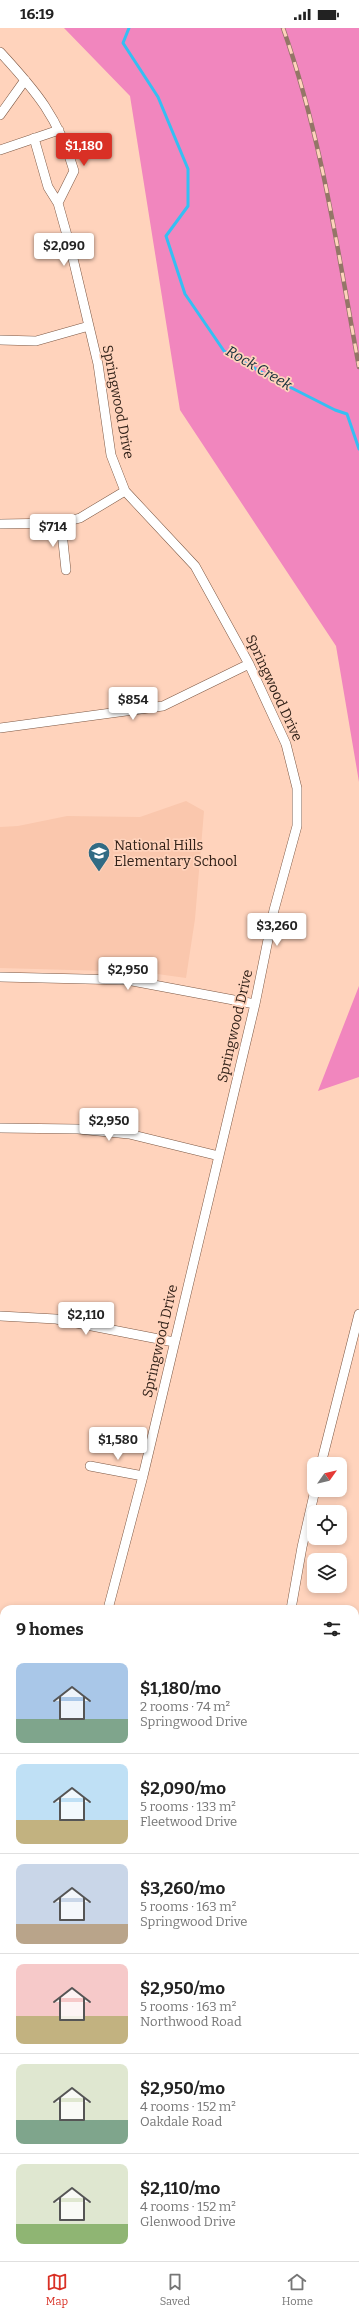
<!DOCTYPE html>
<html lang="en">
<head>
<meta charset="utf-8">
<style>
  :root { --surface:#fff; --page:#f6f6f6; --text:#222; --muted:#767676; --line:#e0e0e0; --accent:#d93025 }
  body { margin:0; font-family:Bitter,serif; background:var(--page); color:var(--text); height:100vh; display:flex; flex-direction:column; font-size:15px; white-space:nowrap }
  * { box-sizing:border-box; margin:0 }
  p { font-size:13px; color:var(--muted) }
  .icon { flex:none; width:22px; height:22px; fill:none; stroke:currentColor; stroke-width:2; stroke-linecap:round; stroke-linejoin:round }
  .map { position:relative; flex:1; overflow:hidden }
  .sheet { position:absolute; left:0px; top:1577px; width:359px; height:656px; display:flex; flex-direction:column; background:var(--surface); border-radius:12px 12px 0 0; box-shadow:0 2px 6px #0003 }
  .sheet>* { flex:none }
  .needle { width:26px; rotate:56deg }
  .tools { position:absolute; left:307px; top:1429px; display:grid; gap:8px }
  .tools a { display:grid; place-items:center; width:40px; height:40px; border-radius:8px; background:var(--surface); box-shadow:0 2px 6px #0003; font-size:20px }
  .price { position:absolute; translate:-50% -34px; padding:0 9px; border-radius:4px; background:#fff; color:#222; font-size:13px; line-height:26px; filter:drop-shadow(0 1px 2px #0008) }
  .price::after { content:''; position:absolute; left:50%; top:24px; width:12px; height:9px; margin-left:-6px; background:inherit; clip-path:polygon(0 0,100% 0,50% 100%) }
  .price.on { background:var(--accent); color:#fff }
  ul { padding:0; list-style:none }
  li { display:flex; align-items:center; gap:12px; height:100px; padding:0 16px }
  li+li { border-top:1px solid var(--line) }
  li span { display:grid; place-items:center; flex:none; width:112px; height:80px; border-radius:8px; color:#555 }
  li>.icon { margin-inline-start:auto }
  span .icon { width:48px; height:48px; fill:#fffc; stroke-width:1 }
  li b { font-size:17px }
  h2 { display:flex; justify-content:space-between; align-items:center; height:48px; padding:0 16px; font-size:17px }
  .status { display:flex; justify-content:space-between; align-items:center; height:28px; padding:0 20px; background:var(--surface); direction:ltr }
  .status svg { height:11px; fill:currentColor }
  .menu { display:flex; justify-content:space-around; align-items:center; height:56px; border-top:1px solid var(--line); background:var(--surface); font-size:11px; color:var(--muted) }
  .menu a { display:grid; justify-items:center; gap:2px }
  .menu .on { color:var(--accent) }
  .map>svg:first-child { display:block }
  .built { fill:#fac7ad }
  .green { fill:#f186be }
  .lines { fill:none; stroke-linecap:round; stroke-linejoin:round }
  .stream { stroke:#35bff3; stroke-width:3 }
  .street-casing { stroke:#7d5844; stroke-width:10 }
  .secondary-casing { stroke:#7d5844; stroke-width:13 }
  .street { stroke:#fff; stroke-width:9 }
  .secondary { stroke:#edecc1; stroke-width:12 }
  .rail-casing { stroke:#947667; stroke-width:4.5 }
  .rail { stroke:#ffd3bc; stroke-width:3; stroke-dasharray:9; stroke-linecap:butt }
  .labels { text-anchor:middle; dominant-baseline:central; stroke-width:3.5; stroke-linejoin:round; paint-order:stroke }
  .street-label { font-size:14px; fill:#312118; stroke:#ffd3bc }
  .poi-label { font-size:14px; fill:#312118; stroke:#ffd3bc; text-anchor:start }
  .water-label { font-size:15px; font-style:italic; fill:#142f3b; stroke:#ffd3bc }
</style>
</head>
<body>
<div class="status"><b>16:19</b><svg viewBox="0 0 49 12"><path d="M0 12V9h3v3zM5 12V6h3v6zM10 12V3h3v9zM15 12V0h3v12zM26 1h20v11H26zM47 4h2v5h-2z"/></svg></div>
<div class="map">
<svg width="359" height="2233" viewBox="0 0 359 2233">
  <rect width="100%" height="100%" fill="#ffd3bc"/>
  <!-- built -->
  <path class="built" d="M186,773l18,10 -9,108 -9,59 -43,-6 -143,-4v-141l18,-1 49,-10 73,1z"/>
  <!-- green -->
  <path class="green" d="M64,0h295v754l-23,-136 -156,-236 -50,-314z
    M359,958v91l-41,14z"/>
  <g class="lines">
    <!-- stream -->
    <path class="stream" d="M129,0l-6,15 35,54 30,72v37l-22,30 19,58 39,57 46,26 65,33 12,4 12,35"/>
    <!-- street casing -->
    <g class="street-casing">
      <path id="street" d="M0,24c36,39 59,66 74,119l-16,32
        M0,87l25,-35
        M34,110l14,49 10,16 12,43 28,118 13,91 14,36 70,75 54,98 37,80 11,44v38l-23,84 -19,94 -112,472 -35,133
        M0,122l59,-20
        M0,312l36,1 53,-15
        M61,495l5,47
        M0,496l61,-1 19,-5 45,-27
        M0,700l163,-22 86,-42
        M0,949l127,3 128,24
        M0,1100l78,1 51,5 90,22
        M0,1288l56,3 118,23
        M321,1436l38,-150
        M90,1438l53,10
        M291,1581l11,-62 13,-57
        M0,1936l4,2
        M0,1956l4,-9
        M44,2233l3,-4
        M251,2233v-4"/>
    </g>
    <!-- secondary casing -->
    <g class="secondary-casing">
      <path id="secondary" d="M355,1707l4,1
        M0,1717l4,-2"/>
    </g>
    <!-- street -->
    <use href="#street" class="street"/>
    <!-- secondary -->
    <use href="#secondary" class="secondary"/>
    <!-- rail casing -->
    <g class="rail-casing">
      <path id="rail" d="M283,0c39,110 55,225 76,339
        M355,2058l4,-52
        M342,2233v-4"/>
    </g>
    <!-- rail -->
    <use href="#rail" class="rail"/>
  </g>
  <!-- icons -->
  <defs>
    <g id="school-pin" transform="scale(1.15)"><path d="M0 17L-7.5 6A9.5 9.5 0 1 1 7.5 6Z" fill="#316b84" stroke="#ffd3bc"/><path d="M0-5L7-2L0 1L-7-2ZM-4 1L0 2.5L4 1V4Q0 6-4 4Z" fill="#fff"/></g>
  </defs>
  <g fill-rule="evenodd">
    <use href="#school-pin" x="99" y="825"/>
  </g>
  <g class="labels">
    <!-- street labels -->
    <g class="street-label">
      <text transform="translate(118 374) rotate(79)">Springwood Drive</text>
      <text transform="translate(274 660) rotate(65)">Springwood Drive</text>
      <text transform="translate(235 998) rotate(-77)">Springwood Drive</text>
      <text transform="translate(160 1313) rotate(-77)">Springwood Drive</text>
    </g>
    <!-- poi labels -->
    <g class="poi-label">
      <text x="114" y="817">National Hills<tspan x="114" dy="16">Elementary School</tspan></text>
    </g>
    <!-- water labels -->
    <g class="water-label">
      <text transform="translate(259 340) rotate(30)">Rock Creek</text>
    </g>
  </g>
</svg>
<div class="tools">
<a><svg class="needle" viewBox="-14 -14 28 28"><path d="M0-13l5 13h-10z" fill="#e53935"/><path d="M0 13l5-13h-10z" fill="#767676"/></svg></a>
<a><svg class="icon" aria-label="locate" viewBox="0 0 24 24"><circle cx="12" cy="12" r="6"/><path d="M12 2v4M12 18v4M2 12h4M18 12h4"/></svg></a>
<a><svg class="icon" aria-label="layers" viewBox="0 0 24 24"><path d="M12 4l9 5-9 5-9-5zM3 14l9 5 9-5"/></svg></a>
</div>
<b class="price on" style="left:84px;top:139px">$1,180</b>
<b class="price" style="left:64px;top:239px">$2,090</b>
<b class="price" style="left:53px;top:520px">$714</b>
<b class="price" style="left:133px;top:693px">$854</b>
<b class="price" style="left:277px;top:919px">$3,260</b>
<b class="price" style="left:128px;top:963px">$2,950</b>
<b class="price" style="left:109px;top:1114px">$2,950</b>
<b class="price" style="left:86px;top:1308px">$2,110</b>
<b class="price" style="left:118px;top:1433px">$1,580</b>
<section class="sheet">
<h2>9 homes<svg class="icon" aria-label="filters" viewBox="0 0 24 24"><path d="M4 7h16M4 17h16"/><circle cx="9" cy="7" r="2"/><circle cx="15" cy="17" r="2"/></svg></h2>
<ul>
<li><span style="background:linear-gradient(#a9c7e8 70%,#7fa58c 0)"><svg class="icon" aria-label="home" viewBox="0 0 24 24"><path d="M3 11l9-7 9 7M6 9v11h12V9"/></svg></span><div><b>$1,180/mo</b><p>2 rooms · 74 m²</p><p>Springwood Drive</p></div></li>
<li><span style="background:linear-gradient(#bfe0f5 70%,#c2b280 0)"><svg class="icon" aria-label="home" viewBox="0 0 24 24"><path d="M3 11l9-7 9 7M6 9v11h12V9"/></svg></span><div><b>$2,090/mo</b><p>5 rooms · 133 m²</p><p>Fleetwood Drive</p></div></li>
<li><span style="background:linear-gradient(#c9d6e8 75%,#b9a48a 0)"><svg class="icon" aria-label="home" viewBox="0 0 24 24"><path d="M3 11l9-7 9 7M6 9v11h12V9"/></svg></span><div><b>$3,260/mo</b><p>5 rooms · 163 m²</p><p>Springwood Drive</p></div></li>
<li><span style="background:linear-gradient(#f6c9c9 65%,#c2b280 0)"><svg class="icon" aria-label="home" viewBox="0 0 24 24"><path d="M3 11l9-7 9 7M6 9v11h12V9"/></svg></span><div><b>$2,950/mo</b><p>5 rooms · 163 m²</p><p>Northwood Road</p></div></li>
<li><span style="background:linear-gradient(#dfe7d0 70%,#7fa58c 0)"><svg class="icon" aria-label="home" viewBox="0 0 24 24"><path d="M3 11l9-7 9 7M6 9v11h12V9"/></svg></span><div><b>$2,950/mo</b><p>4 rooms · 152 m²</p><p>Oakdale Road</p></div></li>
<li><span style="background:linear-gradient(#dfe7d0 75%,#8fb573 0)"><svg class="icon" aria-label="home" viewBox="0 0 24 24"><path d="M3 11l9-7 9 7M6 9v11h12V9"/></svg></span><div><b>$2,110/mo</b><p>4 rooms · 152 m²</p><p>Glenwood Drive</p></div></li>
</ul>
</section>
</div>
<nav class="menu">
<a class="on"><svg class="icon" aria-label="map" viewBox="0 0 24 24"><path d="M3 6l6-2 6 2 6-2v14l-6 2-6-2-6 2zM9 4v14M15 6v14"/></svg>Map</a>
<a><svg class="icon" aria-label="saved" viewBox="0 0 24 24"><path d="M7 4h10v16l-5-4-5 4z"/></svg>Saved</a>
<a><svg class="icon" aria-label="home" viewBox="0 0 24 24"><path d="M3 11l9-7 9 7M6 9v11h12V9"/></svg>Home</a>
</nav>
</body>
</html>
